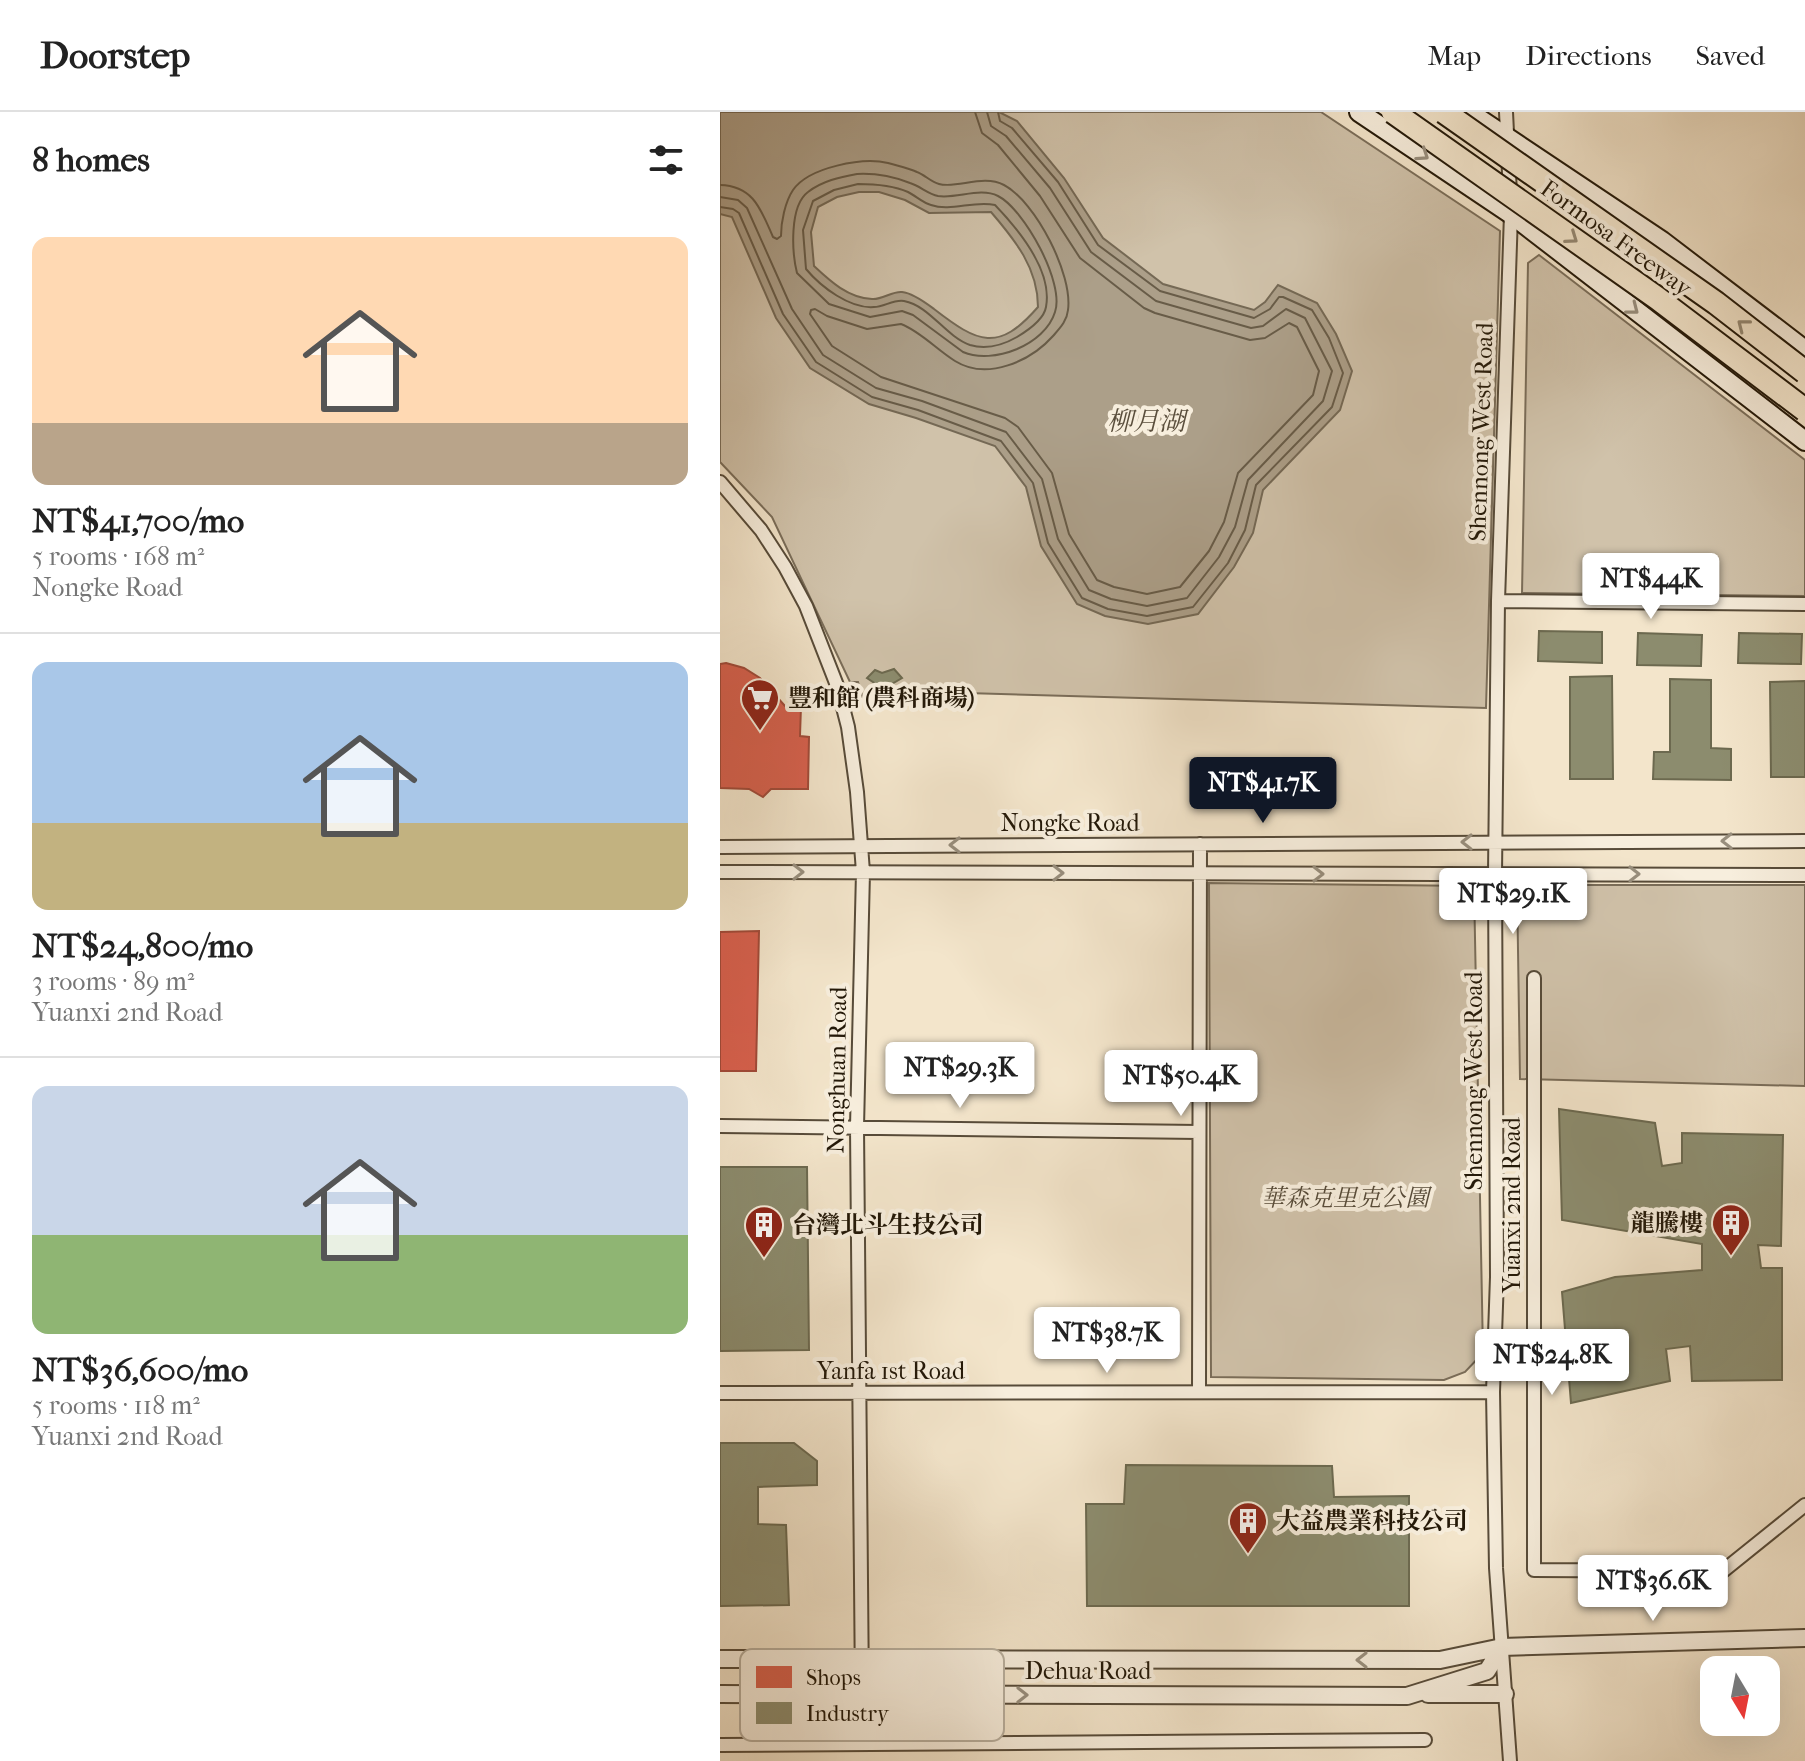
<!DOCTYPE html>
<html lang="en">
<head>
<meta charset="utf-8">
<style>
  :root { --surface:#fff; --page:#f6f6f6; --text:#222; --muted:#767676; --line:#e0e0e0; --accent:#111827 }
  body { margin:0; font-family:"IM FELL French Canon","Noto Serif TC",serif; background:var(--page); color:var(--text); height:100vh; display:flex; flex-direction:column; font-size:30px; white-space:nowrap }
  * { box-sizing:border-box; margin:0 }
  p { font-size:26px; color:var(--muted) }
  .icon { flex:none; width:44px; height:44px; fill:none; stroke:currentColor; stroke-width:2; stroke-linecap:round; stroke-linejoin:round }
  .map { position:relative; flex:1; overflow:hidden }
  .side { display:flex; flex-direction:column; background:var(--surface); width:720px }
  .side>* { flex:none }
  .needle { width:52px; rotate:170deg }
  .controls { position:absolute; left:980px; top:1544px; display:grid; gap:16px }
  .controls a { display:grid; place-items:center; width:80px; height:80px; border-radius:16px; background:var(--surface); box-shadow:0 8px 32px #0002; font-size:40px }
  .price { position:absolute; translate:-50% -68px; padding:0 18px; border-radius:8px; background:#fff; color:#222; font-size:26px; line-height:52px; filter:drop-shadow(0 2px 4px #0008) }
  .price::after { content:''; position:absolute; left:50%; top:48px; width:24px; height:18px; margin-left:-12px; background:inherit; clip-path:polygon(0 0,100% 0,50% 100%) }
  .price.selected { background:var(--accent); color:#fff }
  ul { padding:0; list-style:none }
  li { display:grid; align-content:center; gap:16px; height:424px; padding:0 32px }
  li+li { border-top:2px solid var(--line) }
  li span { display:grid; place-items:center; height:248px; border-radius:16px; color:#555 }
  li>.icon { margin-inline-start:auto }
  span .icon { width:144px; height:144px; fill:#fffc; stroke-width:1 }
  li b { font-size:34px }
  h2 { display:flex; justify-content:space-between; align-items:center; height:96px; padding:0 32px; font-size:34px }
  header { display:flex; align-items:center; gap:48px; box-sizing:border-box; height:112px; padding:0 40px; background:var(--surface); border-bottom:2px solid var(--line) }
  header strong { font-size:38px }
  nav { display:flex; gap:44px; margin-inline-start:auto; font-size:28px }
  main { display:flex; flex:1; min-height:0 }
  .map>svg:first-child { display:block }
  .green { fill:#d0c2aa; stroke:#7a6d59; stroke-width:2 }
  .water { fill:#ac9f89; stroke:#756955; stroke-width:2; fill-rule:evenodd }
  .shops { fill:#d6604d; stroke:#a04a38; stroke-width:2 }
  .industry { fill:#8c8c6e; stroke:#6c694f; stroke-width:2 }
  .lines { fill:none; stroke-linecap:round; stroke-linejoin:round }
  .shore { stroke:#685c48; stroke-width:2 }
  .minor-casing { stroke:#574b39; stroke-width:16 }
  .tertiary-casing { stroke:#574b39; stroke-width:20 }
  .secondary-casing { stroke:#231808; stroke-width:22 }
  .minor { stroke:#f7eedd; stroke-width:12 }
  .tertiary { stroke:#f7eedd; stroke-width:16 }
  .secondary { stroke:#f7eedd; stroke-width:18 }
  .motorway-bridge-casing { stroke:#231808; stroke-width:26; stroke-linecap:butt }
  .motorway-bridge { stroke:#f3e5cb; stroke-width:22 }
  .oneway { stroke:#988e7d }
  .oneway2 { stroke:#958973 }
  .labels { text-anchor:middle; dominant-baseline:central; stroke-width:8; stroke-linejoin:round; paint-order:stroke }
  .street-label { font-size:24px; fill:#231808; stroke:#f7eedd }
  .poi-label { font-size:24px; font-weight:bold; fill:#231808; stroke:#f7eedd; text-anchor:start }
  .park-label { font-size:24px; font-style:italic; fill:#574b39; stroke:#f7eedd }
  .water-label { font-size:26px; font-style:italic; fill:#5a4e3c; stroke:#f7eedd }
  .key { fill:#f7eedd; stroke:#b7ae9d; stroke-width:2 }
  .key-label { font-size:22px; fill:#231808 }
</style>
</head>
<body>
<header>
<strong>Doorstep</strong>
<nav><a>Map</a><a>Directions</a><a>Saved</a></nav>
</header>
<main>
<section class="side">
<h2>8 homes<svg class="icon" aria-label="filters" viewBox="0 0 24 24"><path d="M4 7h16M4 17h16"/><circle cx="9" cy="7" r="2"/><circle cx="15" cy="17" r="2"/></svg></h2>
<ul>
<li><span style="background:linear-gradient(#ffd9b3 75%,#b9a48a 0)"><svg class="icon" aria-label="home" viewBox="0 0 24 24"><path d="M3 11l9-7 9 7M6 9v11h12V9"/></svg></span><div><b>NT$41,700/mo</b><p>5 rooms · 168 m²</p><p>Nongke Road</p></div></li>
<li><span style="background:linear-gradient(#a9c7e8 65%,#c2b280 0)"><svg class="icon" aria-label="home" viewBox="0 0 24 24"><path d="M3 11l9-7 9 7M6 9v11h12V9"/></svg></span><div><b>NT$24,800/mo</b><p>3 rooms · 89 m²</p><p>Yuanxi 2nd Road</p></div></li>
<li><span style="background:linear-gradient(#c9d6e8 60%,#8fb573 0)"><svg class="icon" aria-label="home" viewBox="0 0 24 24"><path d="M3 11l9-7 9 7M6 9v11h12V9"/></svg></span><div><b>NT$36,600/mo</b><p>5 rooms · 118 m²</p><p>Yuanxi 2nd Road</p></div></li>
</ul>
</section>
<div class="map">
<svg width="1085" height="1649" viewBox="0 0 1085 1649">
  <rect width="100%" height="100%" fill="#f3e5cb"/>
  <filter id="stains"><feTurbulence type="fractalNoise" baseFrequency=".0025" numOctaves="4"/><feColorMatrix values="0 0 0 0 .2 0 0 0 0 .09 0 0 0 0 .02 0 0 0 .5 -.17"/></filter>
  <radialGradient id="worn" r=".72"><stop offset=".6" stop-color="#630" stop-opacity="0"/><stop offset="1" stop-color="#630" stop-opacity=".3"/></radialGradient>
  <!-- green -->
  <path class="green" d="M0,0h601l179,119 -14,477 -589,-17 -34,8 -5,-17h-8l-78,-165 -52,-55z
    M819,143l266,205v136l-283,-3 6,-330z
    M489,771l265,3 9,467 -18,19 -21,8 -233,-3z
    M797,773h288v201l-285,-7z"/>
  <!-- water -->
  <path class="water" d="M0,0h279l18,9 47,57 39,60 60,46 91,26 11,-8 13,-17 39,18 19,31 16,37 -12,39 -77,80 -10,43 -19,34 -36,47 -50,10 -43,-8 -28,-12 -36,-58 -15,-59 -31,-41 -79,-28 -47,-14 -59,-36 -34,-50 -44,-101 -12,-3zM139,80h20l26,8 24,13 62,-1c24,28 47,56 47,95 -40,46 -60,36 -104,2 -8,-6 -21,-16 -32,-17 -10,-1 -20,8 -30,7 -24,-1 -42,-18 -58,-33l-3,-34 7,-25 19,-10z"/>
  <!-- shops -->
  <path class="shops" d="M6,551l18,5 16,10 25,28h16l-1,30 9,1 -1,52h-37l-8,8 -14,-8 -29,-1v-124z
    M39,819l-3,140h-36v-139z"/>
  <!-- industry -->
  <path class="industry" d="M819,519l63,1v31l-64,-2z
    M918,521l64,2 -1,31 -64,-1z
    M1019,521l63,1 -1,30 -63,-1z
    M174,557l8,9 -12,7 -14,-1 -9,-6 8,-8 7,3z
    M892,564l1,103h-43v-102z
    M950,567l41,1v68l20,1v31l-78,-1 1,-27h16z
    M1085,569v96h-34l-1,-95z
    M839,997l96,14 7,43 20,-3v-30l101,2 -2,111 -23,-1 3,23h21v112l-90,1 -2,-35 -24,3 4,32 -99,22 -9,-111 53,-15 87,-7v-26l-140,-24z
    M0,1055h87l2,183 -89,1z
    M0,1331h74l23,18v24l-59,2v37l28,1 3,80 -69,1z
    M406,1353l206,1 2,31 75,-1v110h-322l-1,-102h38z"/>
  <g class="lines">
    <!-- shore -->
    <path class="shore" d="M137,62c19,-1 35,2 53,9 10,3 18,11 28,13 19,3 42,-9 60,0 26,13 67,87 57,116 -10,33 -62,53 -92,40l-50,-37 -11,-4 -32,6 -41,-13 -32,-31c-5,-20 -8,-67 11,-81 14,-11 32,-15 49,-18z
      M138,72c17,0 34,1 50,8 8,4 15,11 23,13 20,7 43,-5 64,0 23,24 58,65 51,102 -2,12 -19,24 -29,30 -14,8 -30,13 -47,8 -25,-9 -40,-39 -66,-44 -10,-2 -20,6 -30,6 -24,2 -53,-20 -68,-38l-3,-39 10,-29 21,-11z
      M0,73c34,1 41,25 53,52l4,2 4,-3c0,-14 4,-34 12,-46 16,-23 70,-33 95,-27 10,3 20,5 29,9 8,3 14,10 22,12 18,5 44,-10 65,1 32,17 69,90 64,125 -1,11 -8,18 -15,26 -22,25 -66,45 -98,25 -18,-11 -35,-30 -54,-37l-34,5 -40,-13 -12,-7 -4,1 -1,4 22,32 49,31 124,41 13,9 34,46 17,61 28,46 17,7 33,7 33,-7 29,-36 15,-29 14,-49 75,-78 6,-24 -22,-44 -8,-4 -24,15 -15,2 -95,-27 -11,-5 -64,-50 -40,-62 -42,-51 -16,-12 -7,-21
      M0,85l18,3 9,8 45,101 31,46 53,33 46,13 84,31 36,47 16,60 31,51 22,9 36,7 40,-8 32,-41 16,-30 13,-47 75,-79 9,-30 -27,-53 -19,-9 -23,17 -12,2 -95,-27 -65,-49 -41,-64 -44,-52 -15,-10 -4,-14
      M0,95l13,2 6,4 44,101 33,48 56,35 46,13 83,31 32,42 15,60 34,55 26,11 39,7 46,-9 35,-44 17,-33 11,-45 76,-78 11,-34 -14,-35 -17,-28 -29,-13h-4l-9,12 -16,9 -94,-27 -62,-46 -40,-63 -46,-54 -12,-7 -2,-9"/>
    <!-- minor casing -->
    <g class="minor-casing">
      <path id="minor" d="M786,0l5,102 -13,387 -3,273 2,403 -4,115 3,176 14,193
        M0,370l41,48 24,37 21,39 32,82 10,39 9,65 6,80 -6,255 5,567
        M778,489l307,3
        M0,735l1085,-6
        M0,760l1085,3
        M814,866v592l189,1 82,-66
        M0,1014l479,6
        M479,1280l1,-548
        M0,1281l773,-1
        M0,1633l705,-5"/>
    </g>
    <!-- tertiary casing -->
    <g class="tertiary-casing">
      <path id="tertiary" d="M0,1547l720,1 62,-13 303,-9
        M0,1582l687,2 80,-25 15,-24
        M708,1582h77"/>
    </g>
    <!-- secondary casing -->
    <g class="secondary-casing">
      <path id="secondary" d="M639,0l152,102 294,227
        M749,0l193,129 143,109"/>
    </g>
    <!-- minor -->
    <use href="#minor" class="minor"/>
    <!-- tertiary -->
    <use href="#tertiary" class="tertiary"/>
    <!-- secondary -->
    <use href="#secondary" class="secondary"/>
    <!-- motorway-bridge casing -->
    <g class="motorway-bridge-casing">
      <path id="motorway-bridge" d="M673,0l264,186 148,112
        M724,0l272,191 89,69"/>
    </g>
    <!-- motorway-bridge -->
    <use href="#motorway-bridge" class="motorway-bridge"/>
  </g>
  <!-- one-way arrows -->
  <defs><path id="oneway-chevron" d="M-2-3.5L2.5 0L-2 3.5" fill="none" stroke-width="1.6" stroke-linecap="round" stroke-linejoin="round" transform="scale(2)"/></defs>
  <g class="oneway">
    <use href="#oneway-chevron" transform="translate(703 43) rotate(34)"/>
    <use href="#oneway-chevron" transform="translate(913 197) rotate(38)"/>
    <use href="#oneway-chevron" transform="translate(1007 729) rotate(179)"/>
    <use href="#oneway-chevron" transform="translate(747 730) rotate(180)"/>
    <use href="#oneway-chevron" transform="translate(235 733) rotate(180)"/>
    <use href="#oneway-chevron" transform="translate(78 760)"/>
    <use href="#oneway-chevron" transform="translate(338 761)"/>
    <use href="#oneway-chevron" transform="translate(598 762)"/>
    <use href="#oneway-chevron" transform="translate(914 762)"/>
    <use href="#oneway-chevron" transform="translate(642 1548) rotate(-180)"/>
    <use href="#oneway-chevron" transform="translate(302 1583)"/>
  </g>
  <g class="oneway2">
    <use href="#oneway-chevron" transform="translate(852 126) rotate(35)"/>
    <use href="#oneway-chevron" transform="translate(1023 213) rotate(-142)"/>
  </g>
  <!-- icons -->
  <defs>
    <g id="supermarket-pin" transform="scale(2)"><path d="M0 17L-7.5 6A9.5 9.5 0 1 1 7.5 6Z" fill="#8f2418" stroke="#f7eedd"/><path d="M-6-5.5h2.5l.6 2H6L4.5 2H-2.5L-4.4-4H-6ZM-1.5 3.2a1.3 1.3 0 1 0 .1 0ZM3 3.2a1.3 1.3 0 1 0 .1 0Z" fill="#fff"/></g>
    <g id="building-pin" transform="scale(2)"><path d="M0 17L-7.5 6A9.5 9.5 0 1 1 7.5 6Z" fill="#8f2418" stroke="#f7eedd"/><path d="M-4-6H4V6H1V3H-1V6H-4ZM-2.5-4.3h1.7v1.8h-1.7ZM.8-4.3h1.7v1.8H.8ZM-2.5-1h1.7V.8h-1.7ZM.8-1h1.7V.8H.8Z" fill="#fff"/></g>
  </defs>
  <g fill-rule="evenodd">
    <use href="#supermarket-pin" x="40" y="586"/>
    <use href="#building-pin" x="1011" y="1111"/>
    <use href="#building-pin" x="44" y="1113"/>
    <use href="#building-pin" x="528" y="1409"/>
  </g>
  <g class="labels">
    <!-- street labels -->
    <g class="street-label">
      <text transform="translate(896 126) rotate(36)">Formosa Freeway</text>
      <text transform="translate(761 320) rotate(-88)">Shennong West Road</text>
      <text x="350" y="711">Nongke Road</text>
      <text transform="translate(117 958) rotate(-89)">Nonghuan Road</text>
      <text transform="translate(754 969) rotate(-90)">Shennong West Road</text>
      <text transform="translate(792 1093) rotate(-90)">Yuanxi 2nd Road</text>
      <text x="171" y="1259">Yanfa 1st Road</text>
      <text x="368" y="1559">Dehua Road</text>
    </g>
    <!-- poi labels -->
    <g class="poi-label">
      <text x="68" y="586">豐和館 (農科商場)</text>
      <text x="983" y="1111" text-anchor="end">龍騰樓</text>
      <text x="72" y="1113">台灣北斗生技公司</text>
      <text x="556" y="1409">大益農業科技公司</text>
    </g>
    <!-- park labels -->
    <g class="park-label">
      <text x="625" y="1086">華森克里克公園</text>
    </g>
    <!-- water labels -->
    <g class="water-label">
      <text x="426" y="309">柳月湖</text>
    </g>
  </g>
  <!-- legend -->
  <rect x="20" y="1537" width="264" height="92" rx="12" class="key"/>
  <rect x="36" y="1554" width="36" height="22" fill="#d6604d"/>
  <rect x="36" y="1590" width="36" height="22" fill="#8c8c6e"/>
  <g class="key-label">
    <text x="86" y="1573">Shops</text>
    <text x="86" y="1609">Industry</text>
  </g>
  <rect width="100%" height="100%" filter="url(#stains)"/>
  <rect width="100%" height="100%" fill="url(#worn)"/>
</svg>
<div class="controls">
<a><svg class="needle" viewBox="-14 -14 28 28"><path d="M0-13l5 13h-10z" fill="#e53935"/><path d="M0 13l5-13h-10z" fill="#767676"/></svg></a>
</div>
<b class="price" style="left:931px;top:509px">NT$44K</b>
<b class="price selected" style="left:543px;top:713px">NT$41.7K</b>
<b class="price" style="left:793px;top:824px">NT$29.1K</b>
<b class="price" style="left:240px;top:998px">NT$29.3K</b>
<b class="price" style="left:461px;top:1006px">NT$50.4K</b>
<b class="price" style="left:387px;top:1263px">NT$38.7K</b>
<b class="price" style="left:832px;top:1285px">NT$24.8K</b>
<b class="price" style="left:933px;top:1511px">NT$36.6K</b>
</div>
</main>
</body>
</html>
